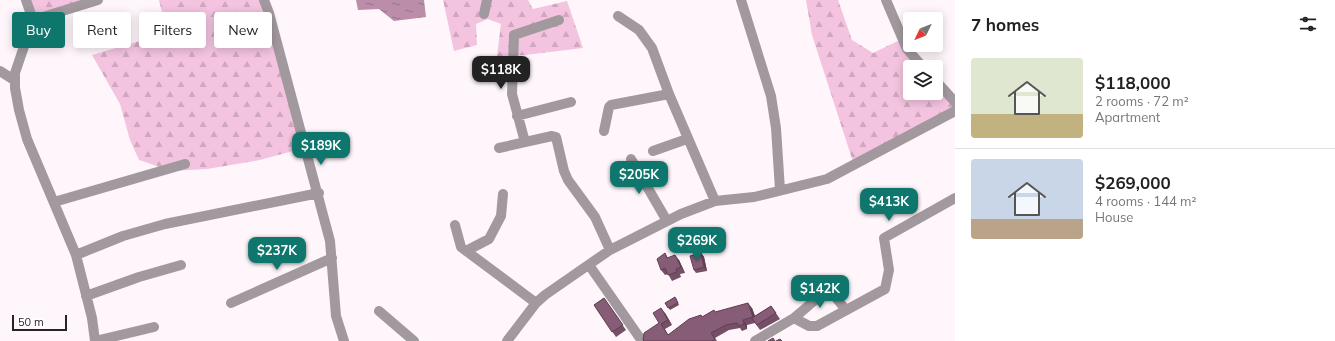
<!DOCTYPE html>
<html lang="en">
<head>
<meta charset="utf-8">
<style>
  :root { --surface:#fff; --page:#f6f6f6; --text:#222; --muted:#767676; --line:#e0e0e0; --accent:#0f766e }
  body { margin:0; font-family:Mulish,sans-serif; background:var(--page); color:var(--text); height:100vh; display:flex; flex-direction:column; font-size:15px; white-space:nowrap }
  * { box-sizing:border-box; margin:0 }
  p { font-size:13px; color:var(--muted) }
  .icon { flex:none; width:22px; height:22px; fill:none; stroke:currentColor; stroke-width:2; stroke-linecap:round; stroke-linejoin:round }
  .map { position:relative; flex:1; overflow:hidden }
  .panel { display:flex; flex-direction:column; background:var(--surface); width:380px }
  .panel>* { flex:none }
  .banner { position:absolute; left:12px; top:12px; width:380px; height:36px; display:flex; gap:8px }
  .needle { width:26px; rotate:227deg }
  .buttons { position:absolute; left:903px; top:12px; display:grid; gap:8px }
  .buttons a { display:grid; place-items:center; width:40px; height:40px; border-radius:4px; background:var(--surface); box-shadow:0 2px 10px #0003; font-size:20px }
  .scale { position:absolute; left:12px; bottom:10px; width:55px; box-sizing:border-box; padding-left:4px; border:2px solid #282125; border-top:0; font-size:11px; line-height:14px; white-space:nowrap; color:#282125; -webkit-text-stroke:3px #fff; paint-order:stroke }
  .price { position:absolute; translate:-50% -34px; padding:0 9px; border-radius:8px; background:var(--accent); color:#fff; font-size:13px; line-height:26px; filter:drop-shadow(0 1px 2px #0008) }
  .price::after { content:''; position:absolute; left:50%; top:24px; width:12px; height:9px; margin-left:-6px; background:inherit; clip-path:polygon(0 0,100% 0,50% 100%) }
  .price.active { background:#222; color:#fff }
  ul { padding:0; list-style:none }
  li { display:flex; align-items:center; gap:12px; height:100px; padding:0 16px }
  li+li { border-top:1px solid var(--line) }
  li span { display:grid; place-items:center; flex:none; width:112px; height:80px; border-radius:4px; color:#555 }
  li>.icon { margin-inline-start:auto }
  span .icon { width:48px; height:48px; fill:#fffc; stroke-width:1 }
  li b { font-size:17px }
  h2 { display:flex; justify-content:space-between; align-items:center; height:48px; padding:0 16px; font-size:17px }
  .pill { padding:0 14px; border-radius:4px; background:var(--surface); box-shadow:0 2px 10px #0003; font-size:14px; line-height:36px }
  .pill.active { background:var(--accent); color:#fff }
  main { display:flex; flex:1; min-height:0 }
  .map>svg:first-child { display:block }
  .forest { fill:url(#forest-firs) }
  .water { fill:url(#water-ripples) }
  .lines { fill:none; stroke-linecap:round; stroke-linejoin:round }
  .minor { stroke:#a1999d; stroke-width:10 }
  .wall { fill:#744f65 }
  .shaded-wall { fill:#5e4053 }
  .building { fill:#875c76; stroke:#5e4053 }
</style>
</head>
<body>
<main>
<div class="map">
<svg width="955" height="341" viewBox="0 0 955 341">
  <defs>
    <pattern id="forest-firs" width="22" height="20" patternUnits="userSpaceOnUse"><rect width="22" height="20" fill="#f3c3df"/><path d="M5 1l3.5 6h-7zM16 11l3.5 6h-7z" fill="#d0a7bf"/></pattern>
    <pattern id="water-ripples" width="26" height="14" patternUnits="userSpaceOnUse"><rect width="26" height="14" fill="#bb8da8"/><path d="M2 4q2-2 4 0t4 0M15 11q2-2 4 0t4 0" fill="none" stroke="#987389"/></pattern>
  </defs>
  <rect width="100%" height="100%" fill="#fff6fb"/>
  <!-- forest -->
  <path class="forest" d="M22,0h81l-72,21z
    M159,0h101l44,148 -44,12 -53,9 -35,2 -33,-11 -9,-20 -10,-36 -28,-49 75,-22z
    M443,0h85l5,9 34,-8 16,47 -58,7 -28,1 4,-32 -13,-5 -12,5 1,21 -23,6z
    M806,0h32l14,40 21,13 31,-15 23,29h-17v26h26v-15l19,24v9l-101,54 -42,-130z"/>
  <!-- water -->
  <path class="water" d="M356,0h68l2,17 -32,4 -15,-12 -21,1z"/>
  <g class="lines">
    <!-- minor -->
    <path class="minor" d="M26,0l7,20 -18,53v15l4,22 8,29 49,116 16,63 3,23
      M264,0l5,13 61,228 6,75 8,25
      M741,0l30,96 5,32 4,62
      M886,0l21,49 16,18
      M484,14l3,-14
      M618,16l21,14 13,18 17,46 46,107
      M33,20l65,-20
      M0,71l14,9
      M936,81l19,21
      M517,116l54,-14
      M604,131l5,-24 2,-2 58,-11
      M525,142l-13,-48 2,-59 45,-15
      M499,148l53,-12 4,1 8,34 4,9 27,37 15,33
      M653,151l34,-12
      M631,159l36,62
      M54,202l131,-38
      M455,225l6,22 75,56
      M466,251l23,-12 12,-23 2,-22
      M76,255l47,-19 42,-12 154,-31
      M589,265l53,76
      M86,296l53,-19 42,-12
      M231,303l101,-45
      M379,311l35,30
      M794,318l34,-29 2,1 15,19
      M95,341l59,-14
      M507,341l29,-38 9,-8 65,-45 71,-36 34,-13 39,-4 73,-18 128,-68
      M755,341l39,-23 15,8h8l68,-37 4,-19 -5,-32 71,-40"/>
  </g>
  <!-- wall -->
  <path class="wall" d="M665,253l3,5 11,2 6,13 -5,1 1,3 -9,4 -4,-7 -3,1 -4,-5z
    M701,253l3,4 3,14 -11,2 -2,-3z
    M604,298l22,32 -10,7 -22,-32z
    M676,298l3,7 -9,5 -5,-7z
    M771,306l9,13 -20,11 -5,-7 -8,2v4l-5,2 -2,-3 -11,2 -14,8 2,3h-73l15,-18 6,-10 7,12 -7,4 3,6 34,-18 13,-5 37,-4 3,8z"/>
  <!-- shaded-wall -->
  <path class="shaded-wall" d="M701,253l3,4 3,14 -3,-4z
    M675,255l4,5 6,13 -4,-6z
    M748,303l4,5 5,14 -4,-5z
    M661,308l4,5 7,12 -4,-5z
    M743,320l4,5v4l-3,-5z"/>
  <!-- building -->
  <path class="building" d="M665,253l2,5 8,-3 6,12 -5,2 1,3 -9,3 -3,-7 -4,2 -4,-11z
    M701,253l3,14 -10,3 -4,-14z
    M675,297l3,6 -10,5 -3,-5z
    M604,298l19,27 -11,7 -18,-27z
    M748,303l5,14 -10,3 1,4 -5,2 -2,-3 -11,2 -15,8 4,6 -3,2h-68l-1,-1 1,-7 15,-10 -6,-10 8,-5 7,12 -7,4 7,11 21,-16 12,-4 1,2 12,-7 1,2z
    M771,306l5,7 -19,12 -5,-7z
    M773,338l2,3h-7z
    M780,339l2,2h-6z"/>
</svg>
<div class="buttons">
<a><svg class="needle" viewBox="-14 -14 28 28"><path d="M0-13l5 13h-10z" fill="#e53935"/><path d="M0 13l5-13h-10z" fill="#767676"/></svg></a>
<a><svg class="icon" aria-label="layers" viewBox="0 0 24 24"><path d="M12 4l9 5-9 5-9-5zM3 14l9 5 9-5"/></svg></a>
</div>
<div class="scale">50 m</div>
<b class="price active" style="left:501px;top:90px">$118K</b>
<b class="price" style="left:321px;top:166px">$189K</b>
<b class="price" style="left:639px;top:195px">$205K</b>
<b class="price" style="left:889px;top:222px">$413K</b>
<b class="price" style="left:697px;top:261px">$269K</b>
<b class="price" style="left:277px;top:271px">$237K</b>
<b class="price" style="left:820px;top:309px">$142K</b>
<div class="banner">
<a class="pill active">Buy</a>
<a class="pill">Rent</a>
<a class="pill">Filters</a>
<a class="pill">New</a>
</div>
</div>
<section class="panel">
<h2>7 homes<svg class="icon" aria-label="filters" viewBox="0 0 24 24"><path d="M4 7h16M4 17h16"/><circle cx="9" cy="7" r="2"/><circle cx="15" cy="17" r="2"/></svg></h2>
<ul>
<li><span style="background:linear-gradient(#dfe7d0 70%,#c2b280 0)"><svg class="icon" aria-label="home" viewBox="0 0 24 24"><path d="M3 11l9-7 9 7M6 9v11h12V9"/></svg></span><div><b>$118,000</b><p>2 rooms · 72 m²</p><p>Apartment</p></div></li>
<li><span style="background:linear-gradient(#c9d6e8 75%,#b9a48a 0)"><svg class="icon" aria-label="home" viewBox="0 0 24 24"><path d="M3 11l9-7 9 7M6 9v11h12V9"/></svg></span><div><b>$269,000</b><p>4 rooms · 144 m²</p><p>House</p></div></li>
</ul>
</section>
</main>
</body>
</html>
